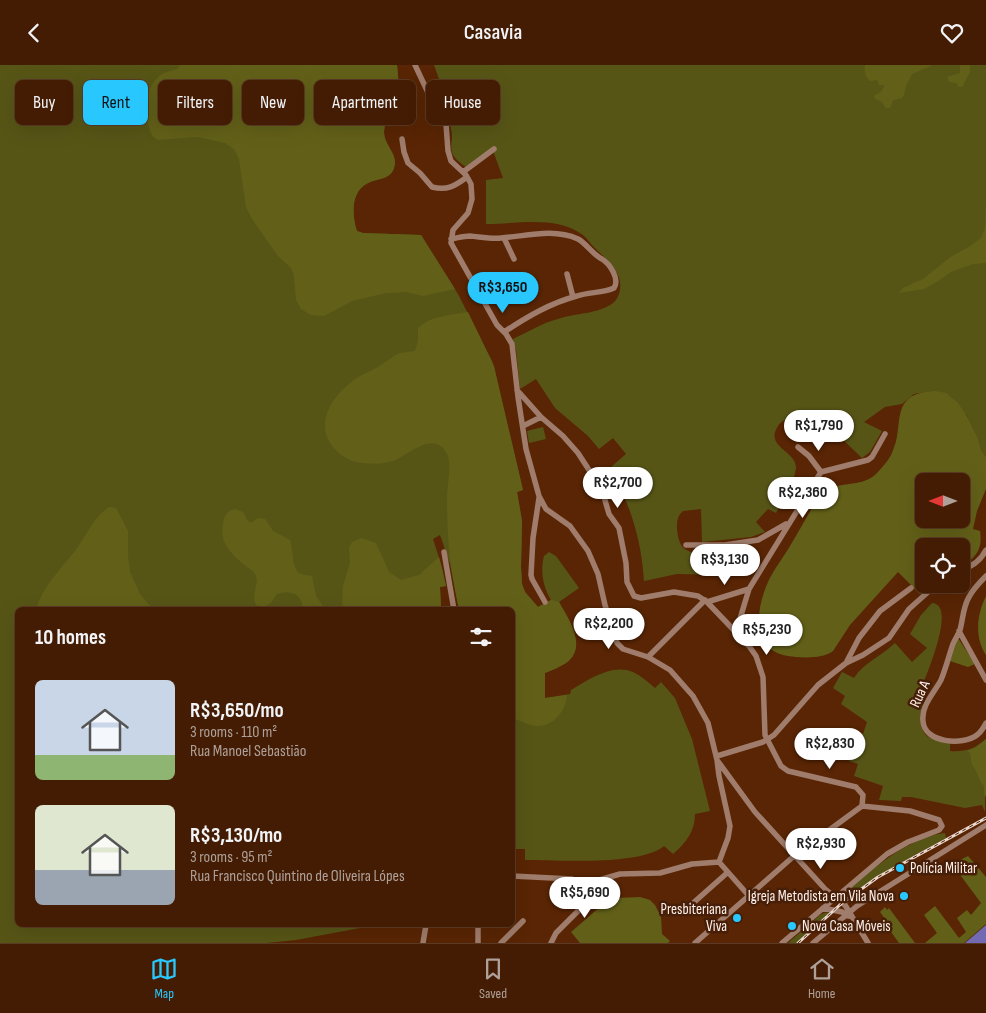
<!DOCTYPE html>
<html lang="en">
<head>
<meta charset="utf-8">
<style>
  :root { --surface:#431c03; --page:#4d2912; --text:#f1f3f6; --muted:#afa19a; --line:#5b3a25; --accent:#28c8ff }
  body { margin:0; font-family:"Sofia Sans Condensed",sans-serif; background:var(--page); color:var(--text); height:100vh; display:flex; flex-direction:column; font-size:19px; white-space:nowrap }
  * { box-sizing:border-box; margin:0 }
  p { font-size:16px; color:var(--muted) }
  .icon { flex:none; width:28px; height:28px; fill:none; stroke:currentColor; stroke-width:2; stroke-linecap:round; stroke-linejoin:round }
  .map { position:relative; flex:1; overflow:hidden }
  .drawer { position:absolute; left:15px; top:542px; width:500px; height:320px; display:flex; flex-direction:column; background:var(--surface); border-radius:8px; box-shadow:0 5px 20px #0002,0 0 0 1px var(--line) }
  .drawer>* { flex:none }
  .hud { position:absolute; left:15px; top:15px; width:500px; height:45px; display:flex; gap:10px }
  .needle { width:32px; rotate:270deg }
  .tools { position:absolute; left:915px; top:408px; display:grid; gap:10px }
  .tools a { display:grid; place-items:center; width:55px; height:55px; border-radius:8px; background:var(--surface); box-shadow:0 5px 20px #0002,0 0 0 1px var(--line); font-size:25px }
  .price { position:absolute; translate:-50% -42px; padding:0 11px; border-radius:18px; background:#fff; color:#222; font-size:16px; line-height:32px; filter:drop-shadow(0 1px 2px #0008) }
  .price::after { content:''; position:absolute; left:50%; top:30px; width:15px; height:11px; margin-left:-8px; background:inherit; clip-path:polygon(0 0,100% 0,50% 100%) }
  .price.selected { background:var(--accent); color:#111 }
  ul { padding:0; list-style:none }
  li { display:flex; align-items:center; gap:15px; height:125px; padding:0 20px }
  li span { display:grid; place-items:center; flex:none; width:140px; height:100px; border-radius:8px; color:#555 }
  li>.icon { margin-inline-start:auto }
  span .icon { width:60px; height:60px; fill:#fffc; stroke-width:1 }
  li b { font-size:21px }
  h2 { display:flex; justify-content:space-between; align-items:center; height:60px; padding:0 20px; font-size:21px }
  .tag { padding:0 18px; border-radius:8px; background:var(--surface); box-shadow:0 5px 20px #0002,0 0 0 1px var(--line); font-size:18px; line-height:45px }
  .tag.selected { background:var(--accent); color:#111 }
  header { display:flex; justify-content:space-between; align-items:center; height:65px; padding:0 20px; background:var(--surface); font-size:22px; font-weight:600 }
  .menu { display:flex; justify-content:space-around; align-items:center; height:70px; border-top:1px solid var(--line); background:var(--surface); font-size:14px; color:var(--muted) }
  .menu a { display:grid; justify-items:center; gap:2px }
  .menu .selected { color:var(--accent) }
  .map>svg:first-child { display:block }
  .green { fill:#575516 }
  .forest { fill:#626018; fill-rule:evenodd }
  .water { fill:#736ab4 }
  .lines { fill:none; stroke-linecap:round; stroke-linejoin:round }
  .minor { stroke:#9f7c6b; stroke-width:5.5 }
  .rail-casing { stroke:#ead7ce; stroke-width:3 }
  .rail { stroke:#471f08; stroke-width:1; stroke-dasharray:4; stroke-linecap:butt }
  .poi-dot { fill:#28c8ff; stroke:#471f08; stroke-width:2 }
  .labels { text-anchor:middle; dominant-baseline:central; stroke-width:5; stroke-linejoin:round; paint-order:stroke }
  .street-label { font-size:15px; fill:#fef0ea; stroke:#471f08 }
  .poi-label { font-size:15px; fill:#fef0ea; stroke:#471f08; text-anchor:start }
</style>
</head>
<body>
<header><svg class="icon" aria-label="back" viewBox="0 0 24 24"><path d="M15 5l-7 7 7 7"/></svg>Casavia<svg class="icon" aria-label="heart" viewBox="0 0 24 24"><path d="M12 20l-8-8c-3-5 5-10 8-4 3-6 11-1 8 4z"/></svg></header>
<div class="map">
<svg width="986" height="878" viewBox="0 0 986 878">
  <rect width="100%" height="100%" fill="#592504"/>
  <!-- green -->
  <path class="green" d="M0,0h397c1,11 3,25 0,35 -4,11 -12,20 -13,32 0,14 15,22 10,36 -4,12 -17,10 -26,15 -17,8 -16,30 -12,45l1,3 6,2 58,2 37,59 34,67 31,129 -6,2 5,29 -1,46 1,17 3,8 13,15 13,-7c-8,-13 -11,-29 -7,-44l5,-4 7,4 23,32 -20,14c10,18 29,45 7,61 -6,4 -14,7 -21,10v25l25,-4 1,-4c17,-10 41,-27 62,-18 8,4 15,10 22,16l6,-6 14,16 17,41 18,72 -15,3c0,17 -9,29 -22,40l-9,-8c-23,20 -108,14 -139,14v-11h-12l-1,-239h-53l-9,-46 -10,-29 -7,4 9,28 4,19 -6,1 1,20 -4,1v2h-419v315h358l-80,15 -29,3h-267z
    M434,0h552v392l-5,-8 -3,-11 -12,-24 -42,67 -32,-28 3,-9 37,-53 -18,3 -12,10 -17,3 -21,15 18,9 -12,21 -8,6 -22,-21c-6,0 -13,1 -19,-1 -11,-5 -17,-16 -30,-17 -5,0 -10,2 -13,7 -14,21 19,25 18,42 -2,15 -13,32 -20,45l-8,-4 -12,13 9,10 -14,5 -49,5 -1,-33 -18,2c-6,5 -6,11 -6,18 2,23 11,24 32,25v-7l15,-1v9l13,1 4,2 2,7 -1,4 -17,6 -48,-1 -33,7c-3,-45 -14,-74 -33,-114l15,-13 -13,-16 -14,11 -11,-13 -33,-28 -19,-29 -16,10 -4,-39 -3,-11c15,-7 29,-16 45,-20 17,-6 41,-5 55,-16 8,-7 9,-19 5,-28 -6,-12 -13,-17 -22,-26 -5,-4 -8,-10 -13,-14 -27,-20 -67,-11 -97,-11v-44l17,-2 -11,-30 -26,19c-25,-17 -9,-22 -16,-42 -5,-12 -15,-22 -20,-35l12,9 12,13 2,-3 -13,-19z
    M543,362l3,12 -17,4 -2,-12z
    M932,538c27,1 -10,83 -16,97l8,5c-3,12 -6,23 4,32l22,6v8c15,1 25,-2 36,-12l-1,73 -3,-7 -17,3 -54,-11h-9l-1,4 -22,-1 4,-14 -29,-10 4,-12 -9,-3 4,-14 -11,-4 5,-15 16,6 4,-12 -26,-18 4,-8 -12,-8 9,-16 12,6c9,-15 28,-22 41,-35l17,19 15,-14 -17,-14 11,-19z
    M945,768l1,5 -70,39 -31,23 -5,-3c25,-23 70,-61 105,-64z
    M831,847l-34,31h-9l32,-28 4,-2z"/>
  <!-- forest -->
  <path class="forest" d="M180,0h217c1,10 3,25 0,35 -4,11 -13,20 -13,32 0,14 15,22 10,36 -4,12 -16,10 -26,15 -17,8 -16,30 -12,45l1,3 6,2 58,2 34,54 -32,7 -17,-4 -20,1 -34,8 -28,15 -13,-1 -10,-6 -5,-9 -2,-25 -3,-7 -13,-12 -26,-37 -6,-12 -7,-48 -5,-10 -9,-6 -28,-6 -39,3 -6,-4c-8,-19 -9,-50 10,-62 5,-3 10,-3 15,-5z
    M865,0h68l-21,9 -6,12 -2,9 -2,3 -9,2 -3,8h-4l-4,-6 -8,-4 1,-3 6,-3 4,-7h-6l-2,-5 -7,1c-5,-5 -6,-10 -5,-16z
    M960,0h10v7l-8,15h-3l-3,-4 -7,-1 -2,-5 13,-4z
    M986,139v59l-13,1 -22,8 -14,10 -13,7 -25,4 4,-5 20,-9 29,-23 17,-9 12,-9 4,-10z
    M468,247l26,54 29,124 -6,2 5,29 -1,46 1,17 3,8 13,15 13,-7 8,2c10,18 29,45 7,61 -6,4 -14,7 -21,10v25l22,-3c-1,14 -11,29 -27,31 -8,1 -20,-5 -27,-8l-1,-108h-53c-3,-15 -6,-30 -8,-45 -3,-19 -4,-48 -4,-68 0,-12 6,-35 -1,-45 -13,-22 -39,4 -53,9 -10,3 -20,3 -30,2 -15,-1 -26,-9 -34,-22 -14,-25 11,-53 31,-65 7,-4 14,-6 21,-11 6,-4 12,-9 19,-12 5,-1 10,-1 15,-2l3,-10v-13c12,-12 34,-13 50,-16z
    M935,326l11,2 12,10 10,15 10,20 3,11 5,8v32l-9,22 -4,18 7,2c3,18 -4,27 -19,35v-20h-37v38h9l-13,10 -22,-22 -48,53 -17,26c-10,8 -32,7 -45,5 -38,-6 -32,-47 -20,-74 6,-13 15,-24 22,-36 10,-17 19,-33 29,-50 12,-15 34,-9 50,-17 8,-4 14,-13 19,-19 21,-28 -5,-67 47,-69zM924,416h37v38h-37z
    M109,442l7,1 12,23v25l2,16 10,22 14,16h-118c7,-24 24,-40 39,-59 11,-14 18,-34 34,-44z
    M235,444l8,3 4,8 4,3 7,-5 7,1 8,12 17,9c3,8 2,28 9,33 4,2 9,2 13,3l4,20 10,14h-24c2,-16 -12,-21 -25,-16l-6,9 -7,4 -8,-2c-6,-11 5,-21 -1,-31 -2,-3 -6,-6 -9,-8 -14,-11 -27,-23 -23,-42 1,-8 4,-13 12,-15z
    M361,473l15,5 13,29 12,8 18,-5 20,-18 7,29 -6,1 1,20 -4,1v2h-95l1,-24 7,-23 -1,-15 3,-6z
    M986,531v59c-12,-18 -9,-41 0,-59z
    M958,573l17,26 -7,3 -18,-6z
    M986,674v58l-2,-3v-8c-6,-6 -6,-15 -12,-21l-2,-12 -3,-2 8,-3z
    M968,791l18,21v47l-22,19h-39l12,-10 -13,-18 11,-9 24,32 7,-6 -9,-14 10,-8 4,5 10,-12 -29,-39z
    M640,832l10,3 5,5 6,12 1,17 8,7 -2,2h-88l-9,-11 37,-32 8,-2z
    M885,842l2,3 2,-2 26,35h-16l-10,-14 2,-2 -11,-15z"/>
  <!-- water -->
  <path class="water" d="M986,860v18h-21z"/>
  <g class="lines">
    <!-- minor -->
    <path class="minor" d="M415,0l17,36 14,23 2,27 3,10 15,14 5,9 1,15 -4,14 -15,17 -2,13 46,82 9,9 6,10 6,53 8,52 13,47 7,13 24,17 18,25 10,23 7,31 12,38 6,6 25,8 22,13 23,26 15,27 9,37 38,52 71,78 19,15 23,38
      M402,74l2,13 4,11 12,10 12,14c15,4 23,-1 35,-10
      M463,107l31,-23
      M504,173l10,21
      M451,174c6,-1 13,-3 19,-3 11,1 21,3 31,2 26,-2 52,-10 77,1 9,5 14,15 24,20 8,5 18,20 12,29 -11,5 -25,4 -37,8 -27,7 -50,21 -73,36
      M567,209l6,23
      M517,325l24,27 22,19 15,17 24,37 7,24 10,14 7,35 1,19 7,14 7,2 33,-6 24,4 9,6 42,44 7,10 7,21 2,58 16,31 7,5 68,16 7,8 -1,11
      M523,361l18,-9
      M798,382l11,9 12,16
      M539,433l-6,40 -2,37 1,4 13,23
      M686,480h39l33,-5 28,-16
      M444,487l10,58
      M961,505c11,-3 20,-10 25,-20
      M986,511c-6,6 -13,13 -17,21 -6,10 -6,22 -9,33 -2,5 -5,9 -7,14 -4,11 -7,24 -12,36 -7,13 -20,26 -18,41 1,22 40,25 54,14 4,-3 7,-8 9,-12
      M707,537l42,-13
      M959,566l27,49
      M736,567l13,-43 72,-117 47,-12 4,-3 13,-23
      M648,592l57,-57
      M846,598l17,-8 26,-17 20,-29 28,-25
      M717,691l46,-14 11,-7 44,-50 28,-22 13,-25 21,-27 31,-23
      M717,695l2,16 11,50 -2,12 -9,24
      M719,797l30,34
      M512,811l60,3 10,6 38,-11 40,-1 32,-9 27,-2
      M692,839l35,-31
      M823,843l19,4 7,4
      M580,844l14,-6h6
      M423,878l3,-18
      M478,878v-18
      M501,878l22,-22
      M551,878l5,-10 24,-24 2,-24
      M695,878l99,-87 68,-50
      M782,878l105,-89 21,-12 31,-12 3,-4 -3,-6 -29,-9 -48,-5
      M813,878l44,-37 129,-81"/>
    <!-- rail casing -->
    <g class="rail-casing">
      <path id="rail" d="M798,878l44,-40 36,-26 108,-59"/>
    </g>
    <!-- rail -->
    <use href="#rail" class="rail"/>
  </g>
  <!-- markers -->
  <g class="poi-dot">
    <circle cx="900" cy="803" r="5"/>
    <circle cx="904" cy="831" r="5"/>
    <circle cx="737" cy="853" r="5"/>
    <circle cx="792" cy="861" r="5"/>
  </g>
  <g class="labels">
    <!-- street labels -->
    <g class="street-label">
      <text transform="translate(920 629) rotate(-65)">Rua A</text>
    </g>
    <!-- poi labels -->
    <g class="poi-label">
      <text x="910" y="803">Polícia Militar</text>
      <text x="894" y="831" text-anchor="end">Igreja Metodista em Vila Nova</text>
      <text x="727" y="844" text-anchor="end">Presbiteriana<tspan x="727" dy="17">Viva</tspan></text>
      <text x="802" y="861">Nova Casa Móveis</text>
    </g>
  </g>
</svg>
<div class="tools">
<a><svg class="needle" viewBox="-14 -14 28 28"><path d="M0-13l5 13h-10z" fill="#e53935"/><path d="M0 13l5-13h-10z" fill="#afa19a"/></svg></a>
<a><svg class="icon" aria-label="locate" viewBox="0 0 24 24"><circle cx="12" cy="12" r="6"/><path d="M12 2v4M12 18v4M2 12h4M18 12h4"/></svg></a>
</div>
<b class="price selected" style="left:503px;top:249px">R$3,650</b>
<b class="price" style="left:819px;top:387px">R$1,790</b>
<b class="price" style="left:618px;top:444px">R$2,700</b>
<b class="price" style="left:803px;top:454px">R$2,360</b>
<b class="price" style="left:725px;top:521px">R$3,130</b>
<b class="price" style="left:609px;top:585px">R$2,200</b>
<b class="price" style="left:767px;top:591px">R$5,230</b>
<b class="price" style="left:830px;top:705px">R$2,830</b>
<b class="price" style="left:821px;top:805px">R$2,930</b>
<b class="price" style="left:585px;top:854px">R$5,690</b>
<div class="hud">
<a class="tag">Buy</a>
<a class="tag selected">Rent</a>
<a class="tag">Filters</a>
<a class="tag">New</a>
<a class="tag">Apartment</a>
<a class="tag">House</a>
</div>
<section class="drawer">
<h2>10 homes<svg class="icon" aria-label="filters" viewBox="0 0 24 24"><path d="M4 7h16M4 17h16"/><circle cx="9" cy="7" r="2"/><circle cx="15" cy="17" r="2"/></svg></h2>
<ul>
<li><span style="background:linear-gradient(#c9d6e8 75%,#8fb573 0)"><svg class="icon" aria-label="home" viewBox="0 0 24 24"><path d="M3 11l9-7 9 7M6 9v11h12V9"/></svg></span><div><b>R$3,650/mo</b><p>3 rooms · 110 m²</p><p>Rua Manoel Sebastião</p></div></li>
<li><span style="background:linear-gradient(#dfe7d0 65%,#9aa5b1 0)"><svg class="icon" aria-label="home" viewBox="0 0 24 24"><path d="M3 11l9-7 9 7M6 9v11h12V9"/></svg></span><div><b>R$3,130/mo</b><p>3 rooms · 95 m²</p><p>Rua Francisco Quintino de Oliveira Lópes</p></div></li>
</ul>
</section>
</div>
<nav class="menu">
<a class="selected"><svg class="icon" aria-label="map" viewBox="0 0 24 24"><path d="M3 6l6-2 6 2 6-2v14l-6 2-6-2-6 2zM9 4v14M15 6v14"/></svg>Map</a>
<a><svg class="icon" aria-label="saved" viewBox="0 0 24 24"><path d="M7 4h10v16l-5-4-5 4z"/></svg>Saved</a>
<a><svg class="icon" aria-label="home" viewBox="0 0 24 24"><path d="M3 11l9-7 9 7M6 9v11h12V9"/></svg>Home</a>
</nav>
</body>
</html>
